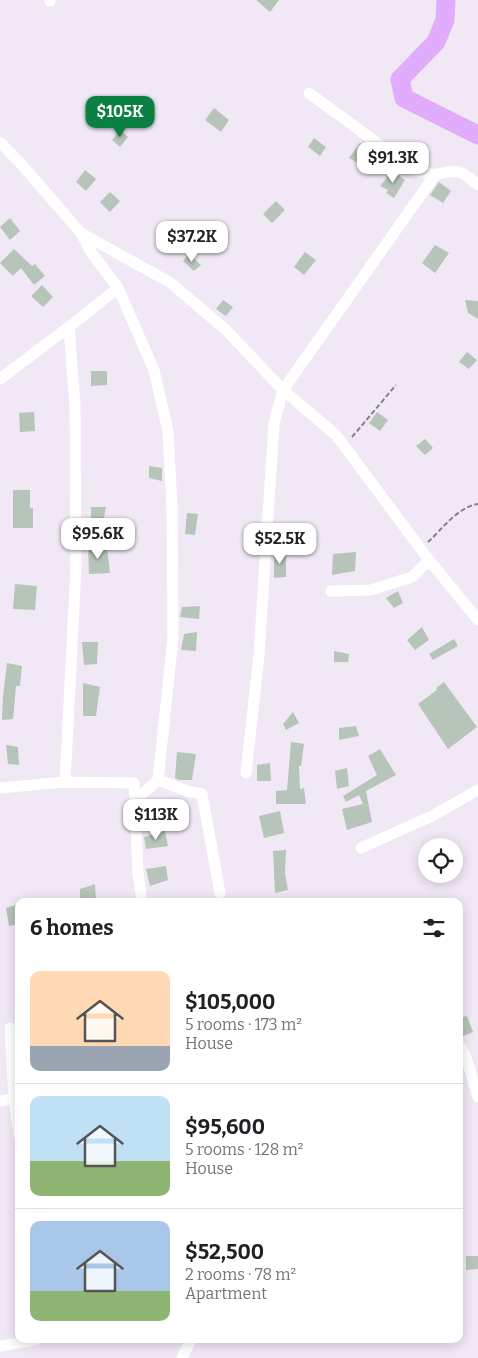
<!DOCTYPE html>
<html lang="en">
<head>
<meta charset="utf-8">
<style>
  :root { --surface:#fff; --page:#f6f6f6; --text:#202124; --muted:#757577; --line:#e0e0e0; --accent:#0b8043 }
  body { margin:0; font-family:Bitter,serif; background:var(--page); color:var(--text); height:100vh; display:flex; flex-direction:column; font-size:19px; white-space:nowrap }
  * { box-sizing:border-box; margin:0 }
  p { font-size:16px; color:var(--muted) }
  .icon { flex:none; width:28px; height:28px; fill:none; stroke:currentColor; stroke-width:2; stroke-linecap:round; stroke-linejoin:round }
  .map { position:relative; flex:1; overflow:hidden }
  .side { position:absolute; left:15px; top:898px; width:448px; height:445px; display:flex; flex-direction:column; background:var(--surface); border-radius:10px; box-shadow:0 2px 12px #0003 }
  .side>* { flex:none }
  .controls { position:absolute; left:418px; top:838px; display:grid; gap:10px }
  .controls a { display:grid; place-items:center; width:45px; height:45px; border-radius:50%; background:var(--surface); box-shadow:0 2px 12px #0003; font-size:25px }
  .price { position:absolute; translate:-50% -42px; padding:0 11px; border-radius:10px; background:#fff; color:#222; font-size:16px; line-height:32px; filter:drop-shadow(0 1px 2px #0008) }
  .price::after { content:''; position:absolute; left:50%; top:30px; width:15px; height:11px; margin-left:-8px; background:inherit; clip-path:polygon(0 0,100% 0,50% 100%) }
  .price.on { background:var(--accent); color:#fff }
  ul { padding:0; list-style:none }
  li { display:flex; align-items:center; gap:15px; height:125px; padding:0 15px }
  li+li { border-top:1px solid var(--line) }
  li span { display:grid; place-items:center; flex:none; width:140px; height:100px; border-radius:10px; color:#555 }
  li>.icon { margin-inline-start:auto }
  span .icon { width:60px; height:60px; fill:#fffc; stroke-width:1 }
  li b { font-size:21px }
  h2 { display:flex; justify-content:space-between; align-items:center; height:60px; padding:0 15px; font-size:21px }
  .map>svg:first-child { display:block }
  .lines { fill:none; stroke-linecap:round; stroke-linejoin:round }
  .river { stroke:#e1acfb; stroke-width:19 }
  .building { fill:#b7c4b9 }
  .path { stroke:#868089; stroke-width:2; stroke-dasharray:5 2.5; stroke-linecap:butt }
  .minor { stroke:#fff; stroke-width:11 }
</style>
</head>
<body>
<div class="map">
<svg width="478" height="1358" viewBox="0 0 478 1358">
  <rect width="100%" height="100%" fill="#f1e8f6"/>
  <g class="lines">
    <!-- river -->
    <path class="river" d="M446,0l-1,20 -9,22 -36,37 4,19 74,37"/>
  </g>
  <!-- building -->
  <path class="building" d="M256,0h23l-9,12z
    M214,108l15,12 -8,12 -16,-12z
    M120,130l8,7 -8,10 -8,-7z
    M314,138l12,9 -6,9 -12,-9z
    M360,143l11,8 -10,14 -12,-7z
    M85,170l11,9 -10,12 -10,-9z
    M392,171l13,9 -11,18 -8,-5 2,-3 -8,-4z
    M439,182l12,9 -8,12 -13,-8z
    M110,192l10,9 -10,11 -10,-10z
    M276,201l9,9 -13,13 -9,-9z
    M10,218l10,13 -10,9 -10,-13z
    M435,245l14,8 -14,20 -13,-10z
    M14,249l18,17 3,-2 10,12 -11,9 -13,-17 -8,8 -13,-13z
    M305,252l11,8 -12,15 -10,-8z
    M189,254l12,11 -7,6 -11,-10z
    M42,285l11,12 -10,10 -12,-11z
    M223,300l10,7 -7,9 -10,-7z
    M465,300l13,1v18l-10,-6z
    M467,352l10,8 -8,9 -10,-7z
    M91,371h16v14l-16,1z
    M34,412l1,19 -15,1 -1,-19z
    M377,412l11,8 -8,11 -11,-8z
    M425,439l8,9 -8,7 -9,-9z
    M149,466l13,2v13l-13,-3z
    M13,490h17v18h3v20h-20z
    M91,507h15l-3,16 -12,1z
    M187,513l11,1 -3,21 -10,-1z
    M88,547h19l3,26 -21,1z
    M274,551l12,2v24l-12,1z
    M356,552l-1,19 -23,4 1,-21z
    M15,584l22,2 -2,24 -22,-1z
    M398,591l5,12 -9,5 -8,-10z
    M200,606l-1,13 -19,-2 2,-10z
    M422,627l7,13 -14,10 -8,-10z
    M197,632l-1,19 -15,-1 3,-16z
    M454,639l4,7 -25,14 -4,-6z
    M82,642h16l-1,22 -13,1z
    M334,651l15,3 -1,8h-14z
    M7,663l15,3 -2,20h-4l-3,33 -11,1 1,-24z
    M444,682l33,45 -29,22 -30,-45 19,-14 -1,-2z
    M83,683l17,4 -4,29h-13z
    M293,712l6,11 -13,7 -3,-6z
    M356,726l3,10 -20,4v-12z
    M291,742l13,2 -3,22h-2l1,23 4,-1 2,16h-30v-13l11,-1z
    M6,745l12,2 1,18 -11,-1z
    M380,749l16,26 -30,16 6,31 -25,8 -5,-21 21,-5 -4,-9 -13,7 -3,-6 34,-21 -9,-19z
    M177,752l19,2 -4,26h-13l-4,-2z
    M270,763l1,18h-14v-16z
    M347,768l2,18 -12,3 -2,-18z
    M280,811l4,22 -20,5 -5,-22z
    M165,831l3,15 -22,3 -2,-12z
    M286,850l-1,23 3,17 -13,3 -2,-42z
    M166,866l2,14 -18,6 -4,-17z
    M95,884l1,17h-16v-12z
    M19,904v20l-10,2 -3,-18z
    M467,1016l6,16 -12,5 -2,-5v-14z
    M466,1256h12v13l-12,1z"/>
  <g class="lines">
    <!-- path -->
    <path class="path" d="M352,437l44,-52
      M428,542c14,-13 30,-35 50,-38"/>
    <!-- minor -->
    <path class="minor" d="M50,0v1
      M0,142l22,23 59,68 90,50 54,46 58,61 53,45 93,125 49,60
      M435,175c23,-6 24,-6 43,10
      M81,233l10,19 27,36 36,82 14,61 4,76 1,132 -15,141 -23,21 3,72 4,28
      M0,379l69,-52 49,-39
      M331,591l40,-1 41,-13 17,-17
      M246,773l13,-118 15,-232 9,-33 152,-215 -20,-4 -106,-78
      M158,780l29,11 15,3 18,99
      M65,782l69,1 1,18
      M0,788l65,-6 11,-215 -1,-161 -6,-79
      M361,848l71,-32 46,-26
      M10,1028l4,71 5,37
      M459,1045l6,9 13,43
      M0,1101l19,-3
      M0,1346l35,-6v-1
      M182,1358l9,-19"/>
  </g>
</svg>
<div class="controls">
<a><svg class="icon" aria-label="locate" viewBox="0 0 24 24"><circle cx="12" cy="12" r="6"/><path d="M12 2v4M12 18v4M2 12h4M18 12h4"/></svg></a>
</div>
<b class="price on" style="left:120px;top:138px">$105K</b>
<b class="price" style="left:393px;top:184px">$91.3K</b>
<b class="price" style="left:192px;top:263px">$37.2K</b>
<b class="price" style="left:98px;top:560px">$95.6K</b>
<b class="price" style="left:280px;top:565px">$52.5K</b>
<b class="price" style="left:156px;top:841px">$113K</b>
<section class="side">
<h2>6 homes<svg class="icon" aria-label="filters" viewBox="0 0 24 24"><path d="M4 7h16M4 17h16"/><circle cx="9" cy="7" r="2"/><circle cx="15" cy="17" r="2"/></svg></h2>
<ul>
<li><span style="background:linear-gradient(#ffd9b3 75%,#9aa5b1 0)"><svg class="icon" aria-label="home" viewBox="0 0 24 24"><path d="M3 11l9-7 9 7M6 9v11h12V9"/></svg></span><div><b>$105,000</b><p>5 rooms · 173 m²</p><p>House</p></div></li>
<li><span style="background:linear-gradient(#bfe0f5 65%,#8fb573 0)"><svg class="icon" aria-label="home" viewBox="0 0 24 24"><path d="M3 11l9-7 9 7M6 9v11h12V9"/></svg></span><div><b>$95,600</b><p>5 rooms · 128 m²</p><p>House</p></div></li>
<li><span style="background:linear-gradient(#a9c7e8 70%,#8fb573 0)"><svg class="icon" aria-label="home" viewBox="0 0 24 24"><path d="M3 11l9-7 9 7M6 9v11h12V9"/></svg></span><div><b>$52,500</b><p>2 rooms · 78 m²</p><p>Apartment</p></div></li>
</ul>
</section>
</div>
</body>
</html>
